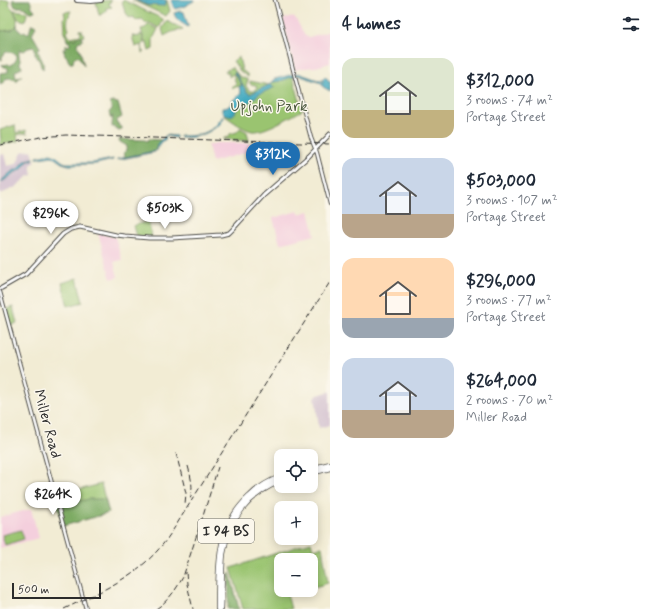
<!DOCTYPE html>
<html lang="en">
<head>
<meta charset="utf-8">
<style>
  :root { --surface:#fff; --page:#f6f6f7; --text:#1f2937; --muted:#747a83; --accent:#1f6fb2 }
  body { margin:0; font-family:Mynerve,sans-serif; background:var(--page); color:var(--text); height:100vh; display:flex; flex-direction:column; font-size:15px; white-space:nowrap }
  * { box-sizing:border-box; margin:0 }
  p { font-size:13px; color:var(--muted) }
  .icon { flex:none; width:22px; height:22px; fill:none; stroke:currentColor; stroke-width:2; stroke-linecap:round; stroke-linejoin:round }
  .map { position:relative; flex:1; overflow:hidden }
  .details { display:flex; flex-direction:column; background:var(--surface); width:324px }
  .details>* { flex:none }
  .controls { position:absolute; left:274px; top:449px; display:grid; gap:8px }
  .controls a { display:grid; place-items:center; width:44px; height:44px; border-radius:8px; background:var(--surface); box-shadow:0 2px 10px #0003; font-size:20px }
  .scale { position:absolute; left:12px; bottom:10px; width:89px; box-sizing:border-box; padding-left:4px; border:2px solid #2b2b2b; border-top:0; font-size:11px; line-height:14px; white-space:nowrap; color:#2b2b2b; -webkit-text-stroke:3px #fbf7ec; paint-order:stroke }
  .price { position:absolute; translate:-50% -34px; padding:0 9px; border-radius:14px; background:#fff; color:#222; font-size:13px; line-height:26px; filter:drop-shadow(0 1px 2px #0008) }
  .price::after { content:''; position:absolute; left:50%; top:24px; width:12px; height:9px; margin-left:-6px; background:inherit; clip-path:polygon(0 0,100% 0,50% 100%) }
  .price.selected { background:var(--accent); color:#fff }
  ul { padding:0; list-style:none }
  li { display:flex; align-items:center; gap:12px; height:100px; padding:0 12px }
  li span { display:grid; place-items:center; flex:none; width:112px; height:80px; border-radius:12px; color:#555 }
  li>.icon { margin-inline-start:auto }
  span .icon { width:48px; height:48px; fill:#fffc; stroke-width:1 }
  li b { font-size:17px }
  h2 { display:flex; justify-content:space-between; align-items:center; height:48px; padding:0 12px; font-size:17px }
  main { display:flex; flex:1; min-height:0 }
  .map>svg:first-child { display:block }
  .built { fill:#f4cfdd }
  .industrial { fill:#d0bdcd }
  .green { fill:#9ac470; stroke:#62784e }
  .forest { fill:#7baa62; stroke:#536a46 }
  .water { fill:#3fa8bf; stroke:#356a75 }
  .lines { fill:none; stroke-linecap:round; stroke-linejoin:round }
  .tertiary-casing { stroke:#494844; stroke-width:4.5 }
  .secondary-casing { stroke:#494844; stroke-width:5 }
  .primary-casing { stroke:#494844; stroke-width:6 }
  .trunk-casing { stroke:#494844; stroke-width:6 }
  .tertiary { stroke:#fff; stroke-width:2.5 }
  .secondary { stroke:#fff; stroke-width:3 }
  .primary { stroke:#fff; stroke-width:4 }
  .trunk { stroke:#fff; stroke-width:4.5 }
  .rail { stroke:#2b2b2b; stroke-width:1; stroke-dasharray:6 3; stroke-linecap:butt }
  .labels { text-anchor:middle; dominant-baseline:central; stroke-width:3; stroke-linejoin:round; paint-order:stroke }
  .shield { fill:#fbf7ec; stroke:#696865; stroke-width:1 }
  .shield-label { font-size:14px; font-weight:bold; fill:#2b2b2b }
  .park-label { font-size:15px; fill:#4c5940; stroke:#fbf7ec }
  .street-label { font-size:15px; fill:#2b2b2b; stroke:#fbf7ec }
</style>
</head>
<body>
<main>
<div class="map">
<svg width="330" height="609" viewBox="0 0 330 609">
  <rect width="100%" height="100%" fill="#fbf7ec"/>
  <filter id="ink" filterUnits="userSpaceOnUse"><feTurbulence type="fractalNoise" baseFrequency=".025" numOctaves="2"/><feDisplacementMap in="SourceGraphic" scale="8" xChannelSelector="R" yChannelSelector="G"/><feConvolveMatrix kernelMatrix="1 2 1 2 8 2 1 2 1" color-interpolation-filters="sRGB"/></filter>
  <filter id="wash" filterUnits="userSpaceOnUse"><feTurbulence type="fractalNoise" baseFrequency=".012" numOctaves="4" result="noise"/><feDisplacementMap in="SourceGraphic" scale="16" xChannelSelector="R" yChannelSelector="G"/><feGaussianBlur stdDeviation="0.9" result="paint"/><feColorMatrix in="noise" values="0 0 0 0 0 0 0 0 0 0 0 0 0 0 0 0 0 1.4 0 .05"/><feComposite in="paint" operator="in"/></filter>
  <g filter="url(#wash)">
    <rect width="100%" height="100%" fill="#f2ecd4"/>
    <!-- built -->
    <path class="built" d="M290,17h4l2,2 9,17 4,1 21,-6v32l-14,4 -12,1 -9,2 -12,-51z
      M217,143h33l2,8 -40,11 -4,-17z
      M298,211l1,3 10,-3 6,24 -35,9 -7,-26z
      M98,233l17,4 7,23 -8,2 4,15 -7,2z
      M31,509l8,29 -39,10v-31z"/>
    <!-- industrial -->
    <path class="industrial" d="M32,150l3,12 -4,3v5l1,5 -5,2 -11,10 -13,6 -3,1v-39l4,-1 3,12 9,-2 2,-3 4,-9 3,-1z
      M330,391v34l-11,3 -4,-32z"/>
    <!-- green -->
    <path class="green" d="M0,0h9l1,6 3,3 4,10v4l-1,4 -5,3 -11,1z
      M108,0h3v2l-3,1 4,4 -6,1v4l-5,2v1h-2l-3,-13z
      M123,0l40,19v2l-4,7 -9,-5h-4l-4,-4 -7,1 -1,-3 -5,1 -5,-9 -2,-7z
      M132,0c5,1 9,3 14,5 6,2 14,-1 20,-2v-3h1l3,11 -4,5z
      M14,10l13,2v2l-2,7 -7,-2z
      M71,11c-3,6 -5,13 -2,19l-2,2 2,5 2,-1v1l9,-2 1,-2 -2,-3 1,-1v2l2,-1 2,6 -15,4 -4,-5 -2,-5 2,-1 -1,-11 1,-2 -1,-4z
      M167,21l16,8c-3,2 -5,1 -8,2 -4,1 -7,3 -11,5l-2,-7z
      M148,25h2l8,4 -5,10v10l-4,2 -2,-8h-2l-4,-14 4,-1z
      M140,34l2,1 2,9h-2l1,8h2l-3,1 -1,-8 -6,2 -3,-11 2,-1v2l4,-1v1l2,-1z
      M239,57l3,13 6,5v2l-8,-6 -7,-10z
      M232,67l7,9 9,4 -2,6 4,5h3l4,-4 -2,-2 -5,-1v-3l19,4 -19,9c-5,-4 -11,-15 -16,-21l8,13h-3l-6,2 -1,-2 4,-2 -2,-7v-1l-1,-2 -4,3v-5l-1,2 -2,-1 -1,-2z
      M293,76l9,33 -1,2c-11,6 -38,22 -49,20 -10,-2 -19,-10 -27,-15l7,-6 38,-25 3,-3 7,-1z
      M15,125l1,8 10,-3 1,4 -2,-1 -8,2 1,6 -18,4v-2h1l-1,-1 1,-2 -1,-10z
      M240,128l7,4 2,9 -25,-2v-1h3l3,-4 7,-2z
      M148,221l4,16 -16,-1 -3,-10z
      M77,278l6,24 -15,4 -6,-23z
      M13,307l4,16 -3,1v1l-4,1 -4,-17z
      M101,484l8,29 -46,13 -8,-30z
      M21,530l3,9 -19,6 -3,-10z
      M311,542l2,7 9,-2 6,36 -17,5v-28h-30v30h9l-3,4 4,15h-48l-12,-41z"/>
    <!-- forest -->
    <path class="forest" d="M12,0h18l2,7 2,2 1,2h-2v1h-2l-8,-5h-8z
      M17,24l1,6 4,2 3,-1 2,2h2l2,-7 1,-2 4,2 -4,8 7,12 1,1v1l-2,1c0,7 7,12 5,18l1,1 -1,1 -2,-2 -1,-5 -5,-8v-5l-1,-2 -6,1 -4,3 -5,-1c-1,6 2,9 1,15l3,2 -5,3 -3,1 1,5 -1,1 2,1 3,-2 1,-1v2l-4,3v2l-2,-3h-3l-2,-1 -5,1 -1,3 -4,2v-11l8,-1v-4l-6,-2 -1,-1 8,-1 2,2v-1c2,-2 4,-3 5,-5 4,-8 -6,-8 -10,-8l-4,5v3h-1l-1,-4v-25l11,-1 5,-3z
      M80,36l2,2v3h-3l-2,3 1,2 3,7 3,13 -5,-9 -2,-1 -3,2 -1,5h-3l-2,-3 -1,-3 -2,-2 -2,-6h3v-5l2,2 2,-1v-2l-3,-2 -1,-4h1l2,3 6,-1z
      M113,102l5,1 4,14 -5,3 -1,2 1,1h1l1,3 3,1v2l-3,1 -5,-3h-2v-3l1,-8h-1l-1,3 -1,-2 -1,-5 3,-3 -2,-6z
      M120,139l25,1 2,1 2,-2 12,1 -2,2 -4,9 -30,6 -1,-4 2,-3 1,-4 -7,-4 -1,-2z
      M89,499h16l4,14 -46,13 -6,-24c11,-1 22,0 32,-3z
      M229,573h1l9,36h-11z"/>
    <!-- water -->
    <path class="water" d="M135,0h31v3l-2,3 -17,-1z
      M171,0h23v1l-11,6 -8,2 -2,-3z
      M180,11l4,1 4,13v2c-6,-4 -13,-7 -14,-14z
      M235,72l12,20 3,2 19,-9 5,-6 24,-6 23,8 3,2 -2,-4 3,-2 3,2v2l2,1v9l-7,-4 -2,-4 -23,-8 -18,6 -7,1 -3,3 5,2 -2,1 -14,6 -9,7 -4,5c-13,0 -8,6 -13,9 -2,1 -6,0 -7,-1l-1,1 -3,-4v-3c7,0 8,-3 11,-8 3,-3 6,-4 8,-7l-2,-6 3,-2 -8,-12z
      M223,116l1,1c-2,4 -4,8 -8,10 -10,8 -24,12 -36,10v-1c19,0 32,-2 43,-20z
      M166,135l10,1v2l-10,-2 -1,4h-2l-8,12 -38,8v-1l38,-8 4,-9z
      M49,154c8,0 10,7 17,9h26l21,-4v1l-17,4 -27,1 -7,-2 -10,-7 -13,2h-2v-1z
      M34,158v1l-7,3 -6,8 -7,3 -6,5 -8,5v-1l11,-10 8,-4 7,-8z"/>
  </g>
  <g filter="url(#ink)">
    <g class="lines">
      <!-- tertiary casing -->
      <g class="tertiary-casing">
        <path id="tertiary" d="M275,0l27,104 9,34 6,15 13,51
          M0,292l86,317"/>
      </g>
      <!-- secondary casing -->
      <g class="secondary-casing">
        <path id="secondary" d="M0,289l26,-15 37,-40 8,-5 9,-2 36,8 9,1 24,2h23l49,-3 8,-2 4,-4 31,-34 45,-39 21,-22"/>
      </g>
      <!-- primary casing -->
      <g class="primary-casing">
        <path id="primary" d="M77,0l14,1 10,-1"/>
      </g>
      <!-- trunk casing -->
      <g class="trunk-casing">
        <path id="trunk" d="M311,469l19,-5
          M311,473l19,-5
          M218,609c1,-43 -3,-80 31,-112 9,-9 20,-16 32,-20
          M221,609c1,-18 0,-37 2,-55 5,-34 26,-61 58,-73"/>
      </g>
      <!-- tertiary -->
      <use href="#tertiary" class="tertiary"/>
      <!-- secondary -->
      <use href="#secondary" class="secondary"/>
      <!-- primary -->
      <use href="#primary" class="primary"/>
      <!-- trunk -->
      <use href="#trunk" class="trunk"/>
      <!-- rail -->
      <path class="rail" d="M0,145l41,-8 25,-2 264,9
        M176,453l10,40 -1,11
        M188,466c3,11 6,23 2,33
        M186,572l1,12 6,25
        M64,609c37,-18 73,-32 99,-65 8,-10 15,-22 22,-33l145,-229
        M156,609c12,-8 20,-19 27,-32l20,-61 15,-49"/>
    </g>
  </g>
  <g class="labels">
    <!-- shield labels -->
    <rect class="shield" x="198" y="519" width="56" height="24" rx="3"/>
    <g class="shield-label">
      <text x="226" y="531">I 94 BS</text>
    </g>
    <!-- park labels -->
    <g class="park-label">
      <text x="269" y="107">Upjohn Park</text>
    </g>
    <!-- street labels -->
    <g class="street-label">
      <text transform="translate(47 424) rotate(75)">Miller Road</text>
    </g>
  </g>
</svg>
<div class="controls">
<a><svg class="icon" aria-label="locate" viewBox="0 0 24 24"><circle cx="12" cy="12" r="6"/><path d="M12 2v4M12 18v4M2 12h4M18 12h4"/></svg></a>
<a>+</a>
<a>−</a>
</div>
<div class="scale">500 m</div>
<b class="price selected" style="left:273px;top:176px">$312K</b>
<b class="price" style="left:165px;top:230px">$503K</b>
<b class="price" style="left:51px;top:235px">$296K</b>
<b class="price" style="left:53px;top:516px">$264K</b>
</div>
<section class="details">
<h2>4 homes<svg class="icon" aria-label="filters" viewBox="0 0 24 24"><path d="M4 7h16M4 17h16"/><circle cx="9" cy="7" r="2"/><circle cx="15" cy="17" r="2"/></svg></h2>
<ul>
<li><span style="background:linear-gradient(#dfe7d0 65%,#c2b280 0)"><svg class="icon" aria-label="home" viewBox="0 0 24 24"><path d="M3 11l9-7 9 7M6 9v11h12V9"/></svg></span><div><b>$312,000</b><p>3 rooms · 74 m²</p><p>Portage Street</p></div></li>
<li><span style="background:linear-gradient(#c9d6e8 70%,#b9a48a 0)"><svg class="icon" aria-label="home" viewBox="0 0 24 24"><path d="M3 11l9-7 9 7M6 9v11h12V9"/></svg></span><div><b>$503,000</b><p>3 rooms · 107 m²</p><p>Portage Street</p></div></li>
<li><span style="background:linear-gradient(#ffd9b3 75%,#9aa5b1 0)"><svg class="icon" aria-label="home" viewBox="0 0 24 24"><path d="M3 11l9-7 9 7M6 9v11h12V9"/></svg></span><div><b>$296,000</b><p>3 rooms · 77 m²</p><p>Portage Street</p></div></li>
<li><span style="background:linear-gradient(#c9d6e8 65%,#b9a48a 0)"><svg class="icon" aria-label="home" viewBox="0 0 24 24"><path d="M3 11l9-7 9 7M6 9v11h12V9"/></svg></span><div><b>$264,000</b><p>2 rooms · 70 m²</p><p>Miller Road</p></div></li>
</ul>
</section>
</main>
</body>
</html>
